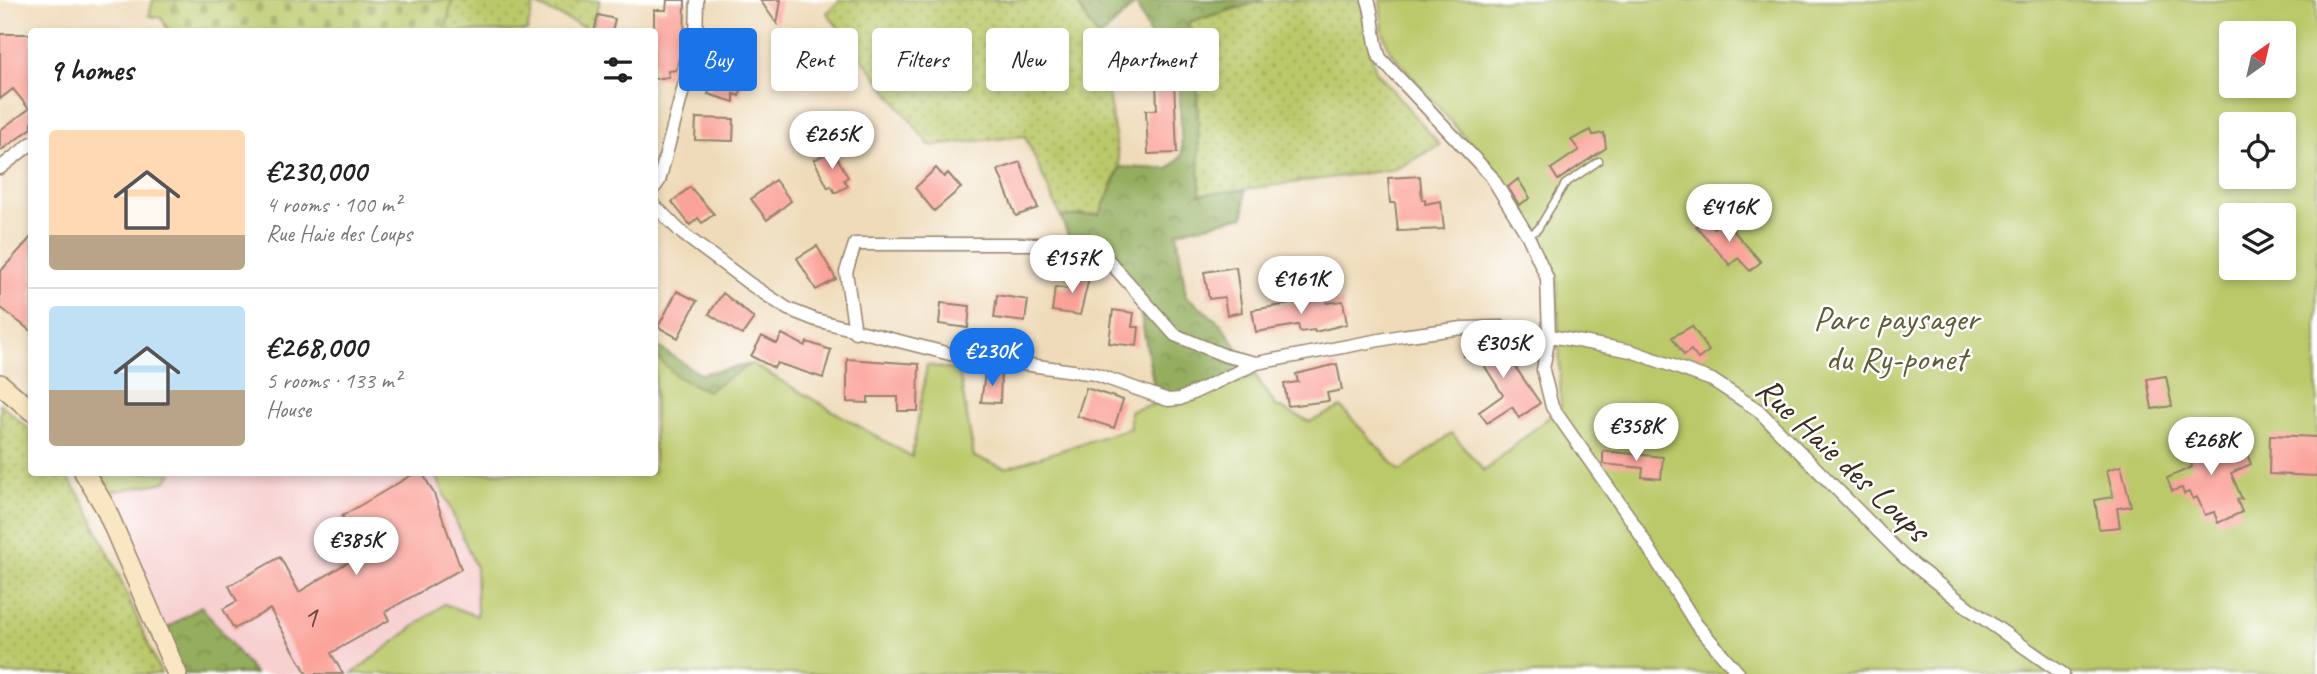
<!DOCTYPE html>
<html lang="en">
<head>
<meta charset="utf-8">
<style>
  :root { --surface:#fff; --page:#f6f6f6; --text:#222; --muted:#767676; --line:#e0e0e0; --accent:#1a73e8 }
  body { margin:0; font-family:Caveat,sans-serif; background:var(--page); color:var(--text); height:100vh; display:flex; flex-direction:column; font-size:26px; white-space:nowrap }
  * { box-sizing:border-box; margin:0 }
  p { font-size:23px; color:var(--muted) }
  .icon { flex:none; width:38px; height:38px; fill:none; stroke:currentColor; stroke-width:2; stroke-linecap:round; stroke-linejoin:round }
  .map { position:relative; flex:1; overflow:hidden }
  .side { position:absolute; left:28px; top:28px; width:630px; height:448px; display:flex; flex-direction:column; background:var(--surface); border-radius:7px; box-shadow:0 4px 10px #0003 }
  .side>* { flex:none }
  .banner { position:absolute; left:679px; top:28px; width:665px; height:63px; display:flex; gap:14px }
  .needle { width:46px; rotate:34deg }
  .fabs { position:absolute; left:2219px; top:21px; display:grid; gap:14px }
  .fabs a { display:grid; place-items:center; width:77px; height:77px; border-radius:7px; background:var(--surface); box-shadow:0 4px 10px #0003; font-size:35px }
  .price { position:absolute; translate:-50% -60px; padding:0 16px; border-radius:24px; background:#fff; color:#222; font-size:23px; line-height:46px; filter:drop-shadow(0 2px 4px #0008) }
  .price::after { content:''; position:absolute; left:50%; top:42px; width:21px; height:16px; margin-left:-10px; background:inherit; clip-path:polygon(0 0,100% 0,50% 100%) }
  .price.active { background:var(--accent); color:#fff }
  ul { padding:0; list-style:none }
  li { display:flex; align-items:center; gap:21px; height:175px; padding:0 21px }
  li+li { border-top:2px solid var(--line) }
  li span { display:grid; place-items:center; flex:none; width:196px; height:140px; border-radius:7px; color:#555 }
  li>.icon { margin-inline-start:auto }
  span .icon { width:84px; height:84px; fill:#fffc; stroke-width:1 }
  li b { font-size:30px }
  h2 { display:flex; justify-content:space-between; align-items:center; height:84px; padding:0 21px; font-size:30px }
  .chip { padding:0 24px; border-radius:7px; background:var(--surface); box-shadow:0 4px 10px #0003; font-size:24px; line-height:63px }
  .chip.active { background:var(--accent); color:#fff }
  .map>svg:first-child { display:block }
  .built { fill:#f7d0d0 }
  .grass { fill:url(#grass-dots); stroke:#7b7a44; stroke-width:2 }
  .forest { fill:url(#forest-crowns); stroke:#686c3e; stroke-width:2 }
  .cemetery { fill:url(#cemetery-stones); stroke:#7b7a44; stroke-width:2 }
  .park { fill:#bbc96a; stroke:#7b7a44; stroke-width:2; fill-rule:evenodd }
  .building { fill:#fba39a }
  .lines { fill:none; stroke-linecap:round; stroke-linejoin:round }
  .lane-casing { stroke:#95826c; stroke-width:9 }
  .street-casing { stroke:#95826c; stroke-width:15 }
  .secondary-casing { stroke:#95826c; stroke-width:22 }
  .lane { stroke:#fff; stroke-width:6 }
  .street { stroke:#fff; stroke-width:12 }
  .secondary { stroke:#f9e7c3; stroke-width:19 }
  .labels { text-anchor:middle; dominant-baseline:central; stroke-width:5; stroke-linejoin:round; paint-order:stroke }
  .number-label { font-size:32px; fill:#6b483d }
  .park-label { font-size:35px; fill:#615a35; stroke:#fff }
  .street-label { font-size:35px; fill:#3b2a1e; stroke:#fff }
</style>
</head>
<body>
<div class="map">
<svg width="2317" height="674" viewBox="0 0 2317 674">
  <defs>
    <pattern id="grass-dots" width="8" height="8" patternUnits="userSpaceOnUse" patternTransform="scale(1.75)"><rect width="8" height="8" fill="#bbc96a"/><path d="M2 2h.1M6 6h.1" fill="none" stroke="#99a357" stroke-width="1.8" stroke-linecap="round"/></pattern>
    <pattern id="forest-crowns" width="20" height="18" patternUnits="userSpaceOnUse" patternTransform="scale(1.75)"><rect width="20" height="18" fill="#94ad5e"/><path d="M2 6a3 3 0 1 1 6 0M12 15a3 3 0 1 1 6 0" fill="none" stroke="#7a8d4d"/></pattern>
    <pattern id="cemetery-stones" width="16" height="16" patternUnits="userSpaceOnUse" patternTransform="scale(1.75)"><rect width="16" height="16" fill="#bbc96a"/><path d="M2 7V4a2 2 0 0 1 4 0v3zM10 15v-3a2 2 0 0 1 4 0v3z" fill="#99a357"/></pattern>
  </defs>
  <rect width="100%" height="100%" fill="#fff"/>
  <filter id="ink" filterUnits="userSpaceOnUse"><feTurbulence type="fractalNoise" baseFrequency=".0143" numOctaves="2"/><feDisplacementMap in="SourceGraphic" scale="14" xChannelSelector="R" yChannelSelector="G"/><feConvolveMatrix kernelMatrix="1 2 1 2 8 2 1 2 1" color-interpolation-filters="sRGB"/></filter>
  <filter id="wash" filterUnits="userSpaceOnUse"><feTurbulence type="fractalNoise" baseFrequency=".00686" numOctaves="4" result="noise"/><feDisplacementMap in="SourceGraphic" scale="28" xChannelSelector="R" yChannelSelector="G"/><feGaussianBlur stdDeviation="1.57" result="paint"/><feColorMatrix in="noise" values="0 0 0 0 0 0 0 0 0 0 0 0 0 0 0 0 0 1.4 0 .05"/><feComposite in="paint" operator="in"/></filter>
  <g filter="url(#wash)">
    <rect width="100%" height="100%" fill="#efdbba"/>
    <!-- built -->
    <path class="built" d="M172,473h263l41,95 1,48 -33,-12 -92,70h-97l-54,-67 -38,24 -57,-138 59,-11z"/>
    <!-- grass -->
    <path class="grass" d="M452,0h148l-8,31 -58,-27 -7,27 -82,1z
      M840,0h241l-3,5 21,34 21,128 -20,47 -39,3 -36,-81 -95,10 -103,-133z
      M1265,0h95l15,70 65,75 -44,24 -196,26 -4,-144 -7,-29z
      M0,403l31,28 1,41 32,1 19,27 32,67 46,107h-161z"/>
    <!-- forest -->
    <path class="forest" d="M1081,0h184l-76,22 7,29 4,143 45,-3 -1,25 -67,16 9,64 36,29 54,81 35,16 30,-15 44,75 -730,-27 -1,-111 46,30 52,-10 160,93 15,-92 32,6 15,86 32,11 124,-40v-17l27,-8 -18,-98 -31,-45 -39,-22 -8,-21 39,-3 20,-47 49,2 13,-14 -3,-75 -17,-16 -26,-61 -37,36 -21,-34z
      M201,606l54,68h-74l-18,-43z"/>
    <!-- cemetery -->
    <path class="cemetery" d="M153,0h299l-7,32 -276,-1 -8,-13 -12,-2z"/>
    <!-- park -->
    <path class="park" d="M1380,0h937v674h-1965l92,-70 33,12 -1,-48 -41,-95 219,-1 1,-117 22,22 30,14 45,-27 160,93 15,-92 32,6 15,86 32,11 124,-40v-17l125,-34 21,29 34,16 31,-15 59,64 52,-38 32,38 77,-64 -4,-136 -63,-100 -104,-120 -7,-19zM2231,33h53v53h-53zM2231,124h53v53h-53zM2231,215h53v53h-53z
      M93,472l79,1 -7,9 -59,11z"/>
    <g id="blocks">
      <!-- building -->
      <path class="building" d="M667,0h18l-1,41 -8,29 -8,1 1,6 -15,2v-69h12z
        M760,0h21l-4,24z
        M598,15l17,4 -3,13h-18z
        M0,34h32v94l-32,23v-21l29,-21 -16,-20 -13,10z
        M706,58l12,4 -4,15 -13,-4z
        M717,67l29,9 -7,20 -5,-2v8l-26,-8z
        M1156,80h18l3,73 -29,1 -2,-44h11z
        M696,118l38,1 -1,22 -38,-1z
        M1591,130l2,5 11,-2 2,15 -48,32 -7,-11 28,-19 -8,-10z
        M833,150l15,27 -4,3 4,6 -13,7 -4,-7 -3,2 -14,-28z
        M1020,162l18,46 -22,8 -18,-46z
        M936,168l8,9 4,-4 13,15 -27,23 -19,-23z
        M1420,176l2,24h3v4l16,-3 3,28 -46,2 -3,-28h-5l-2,-25z
        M1518,179l12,19 -11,7 -11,-18z
        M775,180l16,21 -24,19 -16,-21z
        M690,187l24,27 -12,9 -4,-5 -8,7 -18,-23z
        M1705,218l9,10 10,-8 37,42 -11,9 -12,-13 -8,7 -34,-39z
        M32,236v96l-32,-25v-35z
        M817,246l19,33 -20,11 -19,-32z
        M1236,267l6,45 -15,3 -3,-18 -15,2 -5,-27z
        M1072,272l18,2 -10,41 -28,-4 3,-24 15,2z
        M677,291l20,10 -19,37 -20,-11z
        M723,293l31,25 -12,17 -33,-21z
        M997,295l31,5 -3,22 -31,-4z
        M1326,298l1,5 16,-2 4,23 -32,8 -1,-2 -14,2 -2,-7 -42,7 -4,-22z
        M941,303l29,3 -2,22 -29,-4z
        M1113,310l21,3 -2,14h7l-2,19 -28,-3z
        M1692,326l17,25 -11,8 -7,-9 -7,5 -12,-18z
        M782,334l23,12 2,-4 24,8 -8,28 -46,-15 -3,5 -23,-12 11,-20 15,8z
        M1497,340l43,63 -21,15 -7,-11 -25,16 -8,-11 24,-17 -26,-41 -13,2 -1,-13z
        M847,359l72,5 -1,47h-20v-14h-30v6l-21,-1z
        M1337,364l5,26 -15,3 2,8 -41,5 -4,-22 14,-2 -2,-8z
        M985,373l16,1 -1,29 -19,-1z
        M2166,376l6,30 -20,3 -5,-30z
        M1086,388l37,12 -9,28 -37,-12z
        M2200,425l9,35 27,-13 2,5 7,-3 6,15 -20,9 11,26 -5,1 5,12 -24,11 -4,-11 -9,3 -8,-18 -4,2 -4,-7 -5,2 -2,-6 -10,3 -5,-13 25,-11 -9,-38z
        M2270,435l47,2v39l-48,-2z
        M1603,451l60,6 -2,22 -19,-2 1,-9 -40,-4z
        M2121,466l10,40 -14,2 3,19 -21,2 -4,-29 18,-3 -6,-27z
        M417,472h5l12,22 27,75 -76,43 4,8 -58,33 12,21h-36l-37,-65 -36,20 -11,-20 14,-8 -8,-15 51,-29 19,35 64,-39 -21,-37z"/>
    </g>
  </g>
  <g filter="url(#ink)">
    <use href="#blocks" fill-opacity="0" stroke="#95826c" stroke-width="2"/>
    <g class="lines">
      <!-- lane casing -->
      <g class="lane-casing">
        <path id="lane" d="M1528,236l10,-7 27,-45 34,-23"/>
      </g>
      <!-- street casing -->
      <g class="street-casing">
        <path id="street" d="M1368,0c7,19 4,38 12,58l111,118 37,60 19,42 2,57 -6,35 9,37 78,111 66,106 43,50
          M0,168l32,-25
          M654,188l5,-7 37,-141 1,-40
          M654,205l29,29 67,50 38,25 28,11 134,34 145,20 73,26 12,-1 77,-36 144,-27 62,-8 39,-1 129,24 81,29 46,30 146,147 66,52 93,65
          M855,332l-9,-60 9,-28h216l38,17 66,74 51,21 31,7"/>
      </g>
      <!-- secondary casing -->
      <g class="secondary-casing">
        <path id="secondary" d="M0,384l32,27
          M84,472l21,35 72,167"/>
      </g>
      <!-- lane -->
      <use href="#lane" class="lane"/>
      <!-- street -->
      <use href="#street" class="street"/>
      <!-- secondary -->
      <use href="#secondary" class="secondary"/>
    </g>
  </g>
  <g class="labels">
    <!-- number labels -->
    <g class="number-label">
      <text x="310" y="616">1</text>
    </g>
    <!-- park labels -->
    <g class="park-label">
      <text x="1896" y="318">Parc paysager<tspan x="1896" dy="40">du Ry-ponet</tspan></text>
    </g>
    <!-- street labels -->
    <g class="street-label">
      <text transform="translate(1843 459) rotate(43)">Rue Haie des Loups</text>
    </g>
  </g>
</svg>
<div class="fabs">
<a><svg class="needle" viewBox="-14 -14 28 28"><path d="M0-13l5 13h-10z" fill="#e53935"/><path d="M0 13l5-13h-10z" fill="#767676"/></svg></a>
<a><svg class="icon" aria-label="locate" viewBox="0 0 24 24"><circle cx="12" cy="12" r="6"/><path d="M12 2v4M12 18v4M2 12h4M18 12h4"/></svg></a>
<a><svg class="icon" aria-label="layers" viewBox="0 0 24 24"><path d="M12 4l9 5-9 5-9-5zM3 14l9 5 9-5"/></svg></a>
</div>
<b class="price" style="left:832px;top:171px">€265K</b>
<b class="price" style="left:1729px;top:244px">€416K</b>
<b class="price" style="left:1072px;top:295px">€157K</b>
<b class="price" style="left:1301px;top:316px">€161K</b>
<b class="price" style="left:1503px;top:380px">€305K</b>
<b class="price active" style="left:992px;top:388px">€230K</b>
<b class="price" style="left:1636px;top:463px">€358K</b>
<b class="price" style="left:2211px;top:477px">€268K</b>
<b class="price" style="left:356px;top:577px">€385K</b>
<div class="banner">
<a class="chip active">Buy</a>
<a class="chip">Rent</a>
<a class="chip">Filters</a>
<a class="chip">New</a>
<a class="chip">Apartment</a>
</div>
<section class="side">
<h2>9 homes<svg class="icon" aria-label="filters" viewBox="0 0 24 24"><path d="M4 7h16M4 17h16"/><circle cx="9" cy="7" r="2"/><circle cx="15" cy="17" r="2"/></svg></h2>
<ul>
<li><span style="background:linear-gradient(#ffd9b3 75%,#b9a48a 0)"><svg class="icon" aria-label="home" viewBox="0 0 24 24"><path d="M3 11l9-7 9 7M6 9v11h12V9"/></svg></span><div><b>€230,000</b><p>4 rooms · 100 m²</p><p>Rue Haie des Loups</p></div></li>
<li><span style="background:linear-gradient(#bfe0f5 60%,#b9a48a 0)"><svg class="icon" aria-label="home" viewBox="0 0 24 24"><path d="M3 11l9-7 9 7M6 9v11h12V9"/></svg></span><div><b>€268,000</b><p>5 rooms · 133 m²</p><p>House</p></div></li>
</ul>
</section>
</div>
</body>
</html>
